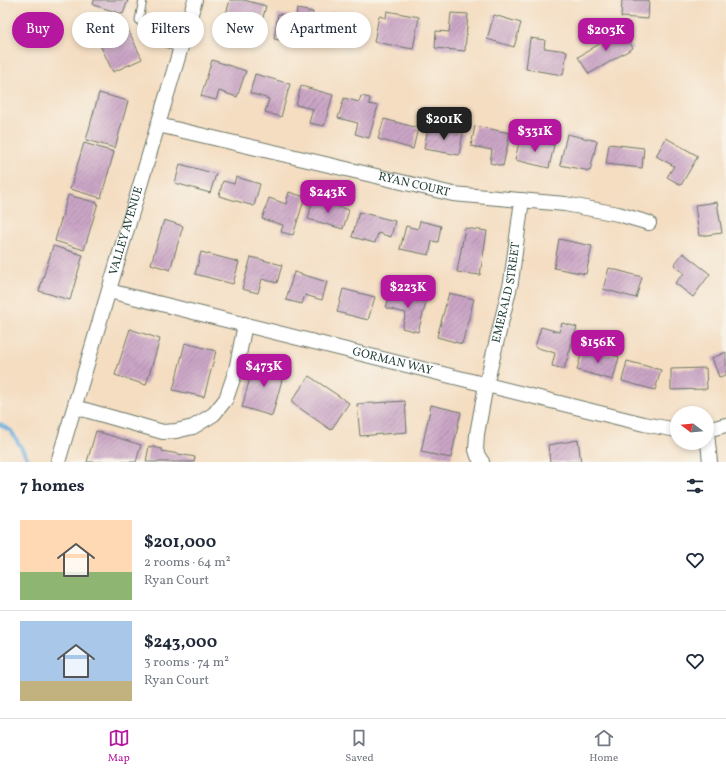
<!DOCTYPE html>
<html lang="en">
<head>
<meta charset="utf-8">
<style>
  :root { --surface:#fff; --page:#f6f6f7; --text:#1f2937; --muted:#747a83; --line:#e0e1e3; --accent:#b5179e }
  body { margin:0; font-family:Vollkorn,serif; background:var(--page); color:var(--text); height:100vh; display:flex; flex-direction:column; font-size:15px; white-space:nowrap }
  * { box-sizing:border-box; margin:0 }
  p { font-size:13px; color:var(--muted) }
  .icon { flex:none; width:22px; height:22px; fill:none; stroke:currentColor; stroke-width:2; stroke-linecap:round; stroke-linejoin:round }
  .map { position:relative; height:462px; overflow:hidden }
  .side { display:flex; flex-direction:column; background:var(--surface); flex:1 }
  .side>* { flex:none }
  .guide { position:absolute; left:12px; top:12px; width:400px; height:36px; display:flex; gap:8px }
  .needle { width:26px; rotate:286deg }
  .fabs { position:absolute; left:670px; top:406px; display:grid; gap:8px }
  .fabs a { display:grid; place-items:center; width:44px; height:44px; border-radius:50%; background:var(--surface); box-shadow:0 2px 6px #0003; font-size:20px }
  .price { position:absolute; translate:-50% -34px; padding:0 9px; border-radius:8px; background:var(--accent); color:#fff; font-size:13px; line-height:26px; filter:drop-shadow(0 1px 2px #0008) }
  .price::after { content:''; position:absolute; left:50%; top:24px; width:12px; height:9px; margin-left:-6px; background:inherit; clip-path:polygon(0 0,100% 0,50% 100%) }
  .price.current { background:#222; color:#fff }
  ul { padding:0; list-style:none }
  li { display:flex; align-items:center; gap:12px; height:100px; padding:0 20px }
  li+li { border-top:1px solid var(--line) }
  li span { display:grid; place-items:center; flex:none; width:112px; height:80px; border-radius:0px; color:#555 }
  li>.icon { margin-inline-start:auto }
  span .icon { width:48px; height:48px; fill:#fffc; stroke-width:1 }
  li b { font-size:17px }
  h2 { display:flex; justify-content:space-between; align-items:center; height:48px; padding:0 20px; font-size:17px }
  .pill { padding:0 14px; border-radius:18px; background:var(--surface); box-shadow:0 2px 6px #0003; font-size:14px; line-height:36px }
  .pill.current { background:var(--accent); color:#fff }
  .dock { display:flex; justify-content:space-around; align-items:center; height:56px; border-top:1px solid var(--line); background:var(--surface); font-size:11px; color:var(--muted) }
  .dock a { display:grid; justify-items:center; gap:2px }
  .dock .current { color:var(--accent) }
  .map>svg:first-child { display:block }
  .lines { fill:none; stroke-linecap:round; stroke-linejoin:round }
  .stream { stroke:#6cade0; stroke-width:4 }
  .building { fill:url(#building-hatch) }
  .lane-casing { stroke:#6a7565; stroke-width:9 }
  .street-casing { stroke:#6a7565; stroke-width:16 }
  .lane { stroke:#fff; stroke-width:7 }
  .street { stroke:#fff; stroke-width:14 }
  .labels { text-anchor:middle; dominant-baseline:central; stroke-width:4; stroke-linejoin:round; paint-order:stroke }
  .street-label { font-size:12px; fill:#1f3d34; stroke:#f7f3e8 }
</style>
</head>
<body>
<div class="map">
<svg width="726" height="462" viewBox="0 0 726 462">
  <defs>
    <pattern id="building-hatch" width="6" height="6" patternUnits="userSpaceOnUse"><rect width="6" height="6" fill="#cba5c6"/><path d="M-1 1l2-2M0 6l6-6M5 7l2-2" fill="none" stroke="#a488a2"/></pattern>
  </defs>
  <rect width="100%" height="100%" fill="#f7f3e8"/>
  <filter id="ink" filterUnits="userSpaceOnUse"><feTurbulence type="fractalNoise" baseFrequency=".025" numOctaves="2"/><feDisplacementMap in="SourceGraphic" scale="8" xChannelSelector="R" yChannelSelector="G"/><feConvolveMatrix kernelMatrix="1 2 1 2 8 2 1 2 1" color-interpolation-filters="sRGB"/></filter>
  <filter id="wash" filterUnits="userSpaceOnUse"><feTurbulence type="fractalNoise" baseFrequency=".012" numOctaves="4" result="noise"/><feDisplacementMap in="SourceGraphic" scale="16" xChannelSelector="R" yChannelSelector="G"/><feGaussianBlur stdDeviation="0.9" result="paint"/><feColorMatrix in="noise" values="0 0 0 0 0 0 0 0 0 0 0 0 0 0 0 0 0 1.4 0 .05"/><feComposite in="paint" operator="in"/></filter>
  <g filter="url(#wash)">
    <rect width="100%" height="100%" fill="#f4ddc1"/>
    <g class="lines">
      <!-- stream -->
      <path class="stream" d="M0,424l11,7 14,23 4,8"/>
    </g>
    <g id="blocks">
      <!-- building -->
      <path class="building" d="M94,0h34l-5,14 -30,-9z
        M230,0h14l22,6 -8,30 -14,-4 1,-5 -21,-6z
        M622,0h27l-1,19 -27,-2z
        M297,9l16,3 -5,33 -34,-6 4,-25 18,3z
        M387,11l32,6 -6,32 -39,-7 5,-26 7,2z
        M451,13l17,1 -3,37 -30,-3 1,-17 13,1z
        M333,14l32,3 -2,23 -33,-3z
        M494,15l27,8 -7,24 -27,-8z
        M122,17l20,42 -29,13 -20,-42z
        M622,30l11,18 -44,26 -11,-17z
        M530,38l15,2 -1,8 23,3 -4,24 -37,-6z
        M212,60l34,11 -9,26 -18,-6 -3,9 -15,-4z
        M255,74l35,10 -9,33 -16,-5 4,-13 -19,-6z
        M301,86l32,9 -9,31 -15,-3 4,-14 -17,-4z
        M99,93l29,8 -13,47 -29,-8z
        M361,96l9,2 -1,6 9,2 -9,32 -14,-4 3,-11 -20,-5 6,-20 15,4z
        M384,119l34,9 -5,21 -35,-10z
        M475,126l35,7 -7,33 -13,-3 2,-13 -21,-4z
        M428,127l35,6 -4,22 -35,-6z
        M567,134l30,7 -7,30 -30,-6z
        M520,138l34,7 -5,23 -34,-8z
        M666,138l32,18 -17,29 -14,-8 7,-11 -18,-10z
        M84,143l30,9 -13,46 -31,-9z
        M609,144l35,4 -2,20 -36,-4z
        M180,164l36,10 -6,19 -35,-10z
        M236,177l24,7 -6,22 -35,-10 4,-15 11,3z
        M289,192l16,5 -12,38 -12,-3 2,-7 -21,-6 7,-21 17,6z
        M68,195l30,8 -14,47 -29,-9z
        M313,199l36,11 -6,19 -35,-10z
        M717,202l5,31 -23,3 -4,-31z
        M359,212l36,9 -4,16 -13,-4 -3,10 -23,-6z
        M164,220l19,6 -13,44 -19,-6z
        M420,221l21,5 -3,16 -6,-1 -3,14 -29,-6 6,-23 12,3z
        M465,228l22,3 -7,44 -23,-3z
        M559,239l33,7 -6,28 -32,-6z
        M53,246l30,9 -13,45 -31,-9z
        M201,252l38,10 -6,22 -38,-10z
        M683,253l27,21 -17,23 -18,-14 9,-10 -10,-8z
        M251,257l31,8 -5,18 -15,-4 -4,14 -16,-4z
        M609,268l33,9 -6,21 -33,-9z
        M294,272l33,10 -5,18 -17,-5 -3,9 -16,-4z
        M343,289l32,8 -7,23 -31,-8z
        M391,290l36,9 -9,33 -16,-4 4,-15 -20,-5z
        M449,293l25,6 -12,45 -25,-7z
        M562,323l15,4 -13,42 -12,-3 3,-13 -20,-6 6,-20 18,5z
        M130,329l30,10 -14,46 -31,-10z
        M185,343l31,8 -12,46 -31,-7z
        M583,347l36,10 -6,23 -36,-10z
        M726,352v23l-7,2 -7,-19z
        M255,360l30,9 -13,47 -30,-9z
        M627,361l34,9 -6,20 -33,-9z
        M706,368l1,21 -36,1v-21z
        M309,376l40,27 -18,27 -40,-28z
        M405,401l2,31 -47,4 -3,-32z
        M431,405l30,7 -10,46 -30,-6z
        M96,431l45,14 -5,17h-49z
        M578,440l3,22h-31l-2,-17z
        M149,446l13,3v2l33,6 -1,5h-48z"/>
    </g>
  </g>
  <g filter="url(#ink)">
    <use href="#blocks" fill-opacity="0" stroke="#6a7565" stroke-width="1"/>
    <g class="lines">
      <!-- lane casing -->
      <g class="lane-casing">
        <path id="lane" d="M143,0l-4,20 12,16 30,14"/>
      </g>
      <!-- street casing -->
      <g class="street-casing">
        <g id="street">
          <path id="s1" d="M158,125l295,69 112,10 53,10 31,9"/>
          <path id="s2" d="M109,291l535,133 33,6"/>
          <path d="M75,407l88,25 13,-1 17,-4 21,-13 12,-15 10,-29 9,-46"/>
          <path d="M707,430l19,-5"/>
          <path d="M707,433l3,29"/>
          <path id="s3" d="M58,462l137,-462"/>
          <path id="s4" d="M482,462l-4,-6 -2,-6 1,-16 9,-49 25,-103 11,-82"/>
        </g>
      </g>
      <!-- lane -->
      <use href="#lane" class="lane"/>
      <!-- street -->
      <use href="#street" class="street"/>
    </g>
  </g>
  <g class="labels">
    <!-- street labels -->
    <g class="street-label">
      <text stroke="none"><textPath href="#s1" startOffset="263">RYAN COURT</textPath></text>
      <text stroke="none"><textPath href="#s3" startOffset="241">VALLEY AVENUE</textPath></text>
      <text stroke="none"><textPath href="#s4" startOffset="174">EMERALD STREET</textPath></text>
      <text stroke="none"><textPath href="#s2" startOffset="292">GORMAN WAY</textPath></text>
    </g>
  </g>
</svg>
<div class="fabs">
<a><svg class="needle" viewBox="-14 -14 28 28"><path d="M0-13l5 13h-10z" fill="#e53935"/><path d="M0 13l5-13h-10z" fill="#747a83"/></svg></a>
</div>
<b class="price" style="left:606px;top:52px">$203K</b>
<b class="price current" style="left:444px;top:141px">$201K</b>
<b class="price" style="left:535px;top:153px">$331K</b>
<b class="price" style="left:328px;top:214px">$243K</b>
<b class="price" style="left:408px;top:309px">$223K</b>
<b class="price" style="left:598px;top:364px">$156K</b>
<b class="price" style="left:264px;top:388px">$473K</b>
<div class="guide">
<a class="pill current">Buy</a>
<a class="pill">Rent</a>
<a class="pill">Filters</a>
<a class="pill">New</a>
<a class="pill">Apartment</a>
</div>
</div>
<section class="side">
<h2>7 homes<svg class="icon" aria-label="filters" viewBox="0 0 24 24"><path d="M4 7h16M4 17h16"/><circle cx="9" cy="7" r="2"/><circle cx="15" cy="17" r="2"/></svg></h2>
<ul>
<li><span style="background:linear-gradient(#ffd9b3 65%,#8fb573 0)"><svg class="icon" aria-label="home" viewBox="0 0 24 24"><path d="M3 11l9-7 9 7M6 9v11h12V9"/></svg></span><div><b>$201,000</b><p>2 rooms · 64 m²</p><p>Ryan Court</p></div><svg class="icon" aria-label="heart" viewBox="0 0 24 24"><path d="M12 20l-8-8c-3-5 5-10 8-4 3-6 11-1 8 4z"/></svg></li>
<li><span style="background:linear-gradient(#a9c7e8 75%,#c2b280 0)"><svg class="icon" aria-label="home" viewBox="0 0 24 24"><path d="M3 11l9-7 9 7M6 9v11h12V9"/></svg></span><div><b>$243,000</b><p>3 rooms · 74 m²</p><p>Ryan Court</p></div><svg class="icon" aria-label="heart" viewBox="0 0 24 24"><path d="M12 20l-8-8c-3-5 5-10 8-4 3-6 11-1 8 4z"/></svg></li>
</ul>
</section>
<nav class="dock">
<a class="current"><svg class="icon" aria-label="map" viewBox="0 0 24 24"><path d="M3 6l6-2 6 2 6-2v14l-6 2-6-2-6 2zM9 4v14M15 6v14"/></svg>Map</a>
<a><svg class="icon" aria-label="saved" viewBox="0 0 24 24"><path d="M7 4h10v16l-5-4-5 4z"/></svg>Saved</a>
<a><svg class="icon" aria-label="home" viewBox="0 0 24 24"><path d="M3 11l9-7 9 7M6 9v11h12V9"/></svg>Home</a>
</nav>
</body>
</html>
